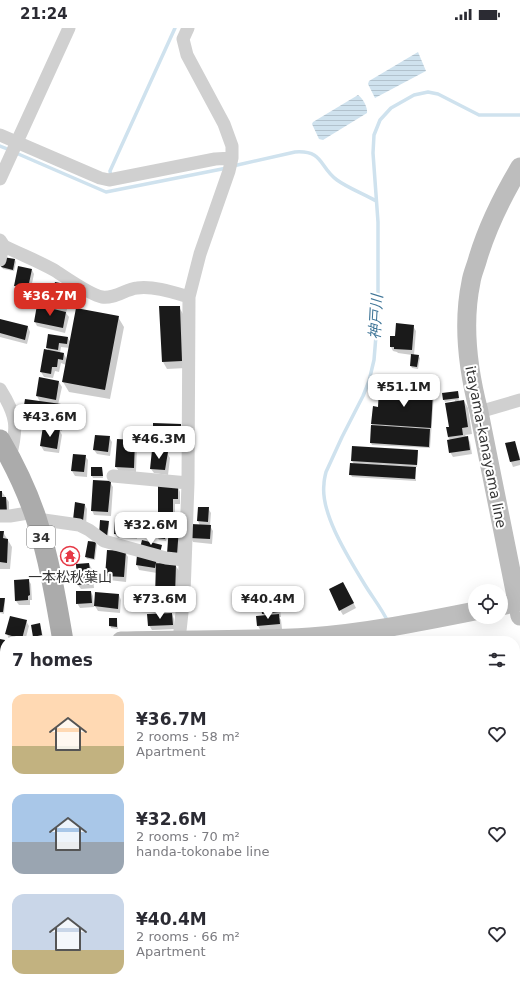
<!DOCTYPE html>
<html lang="en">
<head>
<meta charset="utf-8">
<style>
  :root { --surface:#fff; --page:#f2f2f3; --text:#2b2b33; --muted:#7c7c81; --accent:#d93025 }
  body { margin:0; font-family:"DejaVu Sans","Noto Sans JP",sans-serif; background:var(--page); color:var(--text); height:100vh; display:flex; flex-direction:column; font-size:15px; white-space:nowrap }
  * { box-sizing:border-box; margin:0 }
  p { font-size:13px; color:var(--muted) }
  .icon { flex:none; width:22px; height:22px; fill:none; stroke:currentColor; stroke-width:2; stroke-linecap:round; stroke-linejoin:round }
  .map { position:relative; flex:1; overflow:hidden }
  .sheet { position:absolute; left:0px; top:608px; width:520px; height:356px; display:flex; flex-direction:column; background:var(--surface); border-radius:16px 16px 0 0; box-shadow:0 4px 16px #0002 }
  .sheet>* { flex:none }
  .fabs { position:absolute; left:468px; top:556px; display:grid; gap:8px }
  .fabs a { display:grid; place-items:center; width:40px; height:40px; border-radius:50%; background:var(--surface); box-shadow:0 4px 16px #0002; font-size:20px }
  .price { position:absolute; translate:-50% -34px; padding:0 9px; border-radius:8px; background:#fff; color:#222; font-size:13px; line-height:26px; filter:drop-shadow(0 1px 2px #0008) }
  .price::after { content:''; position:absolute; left:50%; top:24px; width:12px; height:9px; margin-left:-6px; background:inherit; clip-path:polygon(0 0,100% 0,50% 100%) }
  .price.selected { background:var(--accent); color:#fff }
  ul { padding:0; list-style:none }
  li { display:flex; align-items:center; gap:12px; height:100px; padding:0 12px }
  li span { display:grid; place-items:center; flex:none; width:112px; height:80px; border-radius:12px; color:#555 }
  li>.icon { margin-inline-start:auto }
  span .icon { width:48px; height:48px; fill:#fffc; stroke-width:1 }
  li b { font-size:17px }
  h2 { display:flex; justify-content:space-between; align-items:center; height:48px; padding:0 12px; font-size:17px }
  .status { display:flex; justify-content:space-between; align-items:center; height:28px; padding:0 20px; background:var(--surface); direction:ltr }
  .status svg { height:11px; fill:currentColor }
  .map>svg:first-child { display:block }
  .water { fill:url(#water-rules) }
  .shadow { fill:#0003; fill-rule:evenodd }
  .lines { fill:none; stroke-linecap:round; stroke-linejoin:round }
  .stream { stroke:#cfe2ee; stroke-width:3.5 }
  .building { fill:#1a1a1a }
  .street { stroke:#d0d0d0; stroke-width:13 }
  .secondary { stroke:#bdbdbd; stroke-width:19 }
  .primary { stroke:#ababab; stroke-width:21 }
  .labels { text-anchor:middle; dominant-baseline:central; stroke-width:4; stroke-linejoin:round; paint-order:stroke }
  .shield { fill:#fff; stroke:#707070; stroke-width:1 }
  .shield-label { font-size:13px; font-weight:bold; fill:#333 }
  .street-label { font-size:14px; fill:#333; stroke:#fff }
  .poi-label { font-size:14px; fill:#333; stroke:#fff }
  .water-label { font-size:15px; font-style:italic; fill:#3f7597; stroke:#fff }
</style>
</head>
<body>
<div class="status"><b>21:24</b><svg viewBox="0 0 49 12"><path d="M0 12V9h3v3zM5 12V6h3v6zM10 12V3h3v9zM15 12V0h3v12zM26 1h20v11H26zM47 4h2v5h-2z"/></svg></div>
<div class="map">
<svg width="520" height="964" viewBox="0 0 520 964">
  <defs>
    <pattern id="water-rules" width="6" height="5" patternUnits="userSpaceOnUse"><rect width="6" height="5" fill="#cfe2ee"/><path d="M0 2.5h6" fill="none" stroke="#b2c2cd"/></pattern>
  </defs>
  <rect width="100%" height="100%" fill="#fff"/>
  <!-- water -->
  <path class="water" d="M418,24l8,19 -51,27 -7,-14 1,-3z
    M358,67c5,3 10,13 9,18l-44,27 -4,-1 -7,-15 1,-2z"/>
  <!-- shadow -->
  <path class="shadow" d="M15,232l1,2 -2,9 -11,-2 -1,-2z
    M32,242l2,4 -4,19 -13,-3 -2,-5z
    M69,258l3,5 -6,22 3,4 -4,16 -28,-7 -2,-4 18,-12 -3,-5z
    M179,279l4,7 3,54 -19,1 -4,-7z
    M118,289l6,10 -14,72 -41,-7 -6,-10 3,-17 -5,-2 -2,9 -4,-1 -2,7 -9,-1 -3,-5 8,-21 -2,-3 21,-10 3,5zM61,319l9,1 -3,12 -3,-6 -4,-1z
    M0,292l28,7 2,5 -3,12 -27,-7z
    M413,298l3,5 -2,24 4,1 2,2 -2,11 -6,-1 -1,-2 1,-11 -14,-2 -1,-1 -4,-1 -2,-4 5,-9z
    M40,351l19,3 3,5 -4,18h3l4,8 -3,18h-2l2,4 -3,18 -15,-2 -3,-5 3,-18 -17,-3 -4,-7 17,-16 -3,-6z
    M432,365l2,2 -4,53 -58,-3 -1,-2 2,-35h5z
    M458,366l1,8 5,-1 4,7 4,26 -7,1 5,7 2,12 -19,3 -3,-5v-12l-2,-3 7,-37 -10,2 -1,-2z
    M181,397l2,5v9l-26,-1 -3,-4z
    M109,409l3,5 -2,14 -13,-2 -3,-4z
    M134,413l3,5 -1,26 -17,-1 -3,-4z
    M514,414l6,15v8l-7,2 -2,-5 -5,-18z
    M417,423l1,2 -1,14h-3l2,3v11l-64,-4 -1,-2 3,-11 -2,-3z
    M167,425l3,5 -2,17 -14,-2 -3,-4z
    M85,428l3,4 -1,17 -12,-1 -3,-5z
    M102,440l1,10h-10l-1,-2z
    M110,454l3,5 -2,29 -17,-1 -2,-5z
    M178,459l2,5v12h-5v15h-13l-3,-5z
    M0,464h2l7,10v14z
    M85,477l2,4 -1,17 -9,-1z
    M208,480l3,5 -1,13 3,5 -1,13 -19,-2 -2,-4 9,-12 -2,-5z
    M108,494l1,2 -1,14 -7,-1z
    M134,495l3,4v12l-19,-1 -3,-4z
    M158,500l7,1 2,2 -1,10 -7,-1 -1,-2z
    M179,500l2,5 -2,27 -9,-1z
    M0,504h3l9,15 -2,22h-10z
    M96,515l1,2 -2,15 -8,-1 -1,-2z
    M125,524l3,5 -2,25 -17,-2 -3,-4z
    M156,531l3,6h16l5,7 -1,31h-18l-5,-8 1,-22 -18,-3 -2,-5z
    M89,536l3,5 2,19 -13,1 -3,-4z
    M28,552l3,4 1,16h-2v5h-11l-3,-4z
    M275,559l3,5 3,25h-2l2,3 1,9 -21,2 -3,-5v-9h7l-2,-3z
    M346,560l10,20 -13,7 -3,-5z
    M91,564l2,4 1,11 -14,1 -3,-5z
    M119,567l2,5 -1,13 -22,-2 -3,-5z
    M0,571h4l1,2 -1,13 -4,-1z
    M157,574l2,5v6l-20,-1 -3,-5z
    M172,586l2,5 1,10 -23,1 -3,-5z
    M110,591h7l1,10 -7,-1z
    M26,593l3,5 -4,15h-8l-8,-2 -2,-5z
    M40,596l3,13 -8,1 -1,-2z
    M0,612l6,1h-1v56l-5,-1z
    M515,708l2,3 1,19h-3z
    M515,769h1l3,5 1,26 -5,1z
    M515,865h5v18h-5z
    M5,928v26h-3l-2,-3v-14z
    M55,959h13v5h-13z
    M86,959h15v5h-14z
    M164,959h12l-10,3z"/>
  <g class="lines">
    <!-- stream -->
    <path class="stream" d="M0,118l10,4
      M16,125l90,39 121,-24
      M233,138l62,-14c29,-2 24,15 42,28 11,8 27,14 39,21
      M111,149l-1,-6 65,-143
      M388,594c-6,-13 -15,-24 -23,-37 -15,-25 -45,-71 -41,-101 0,-4 1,-8 2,-12l16,-35 21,-41 6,-15 5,-21 4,-49v-89l-5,-69 1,-18 6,-15 11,-12 23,-13 14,-3 10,2 41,21h41
      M392,604l4,9
      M289,959l2,5"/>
  </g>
  <!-- building -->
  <path class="building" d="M3,229l12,2 -2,11 -12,-3z
    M18,238l14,3 -4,19 -14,-2z
    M55,254l15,3 -6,24 -15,-4z
    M37,277l29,7 -3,16 -29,-6z
    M159,278h21l2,55 -20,1z
    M76,280l43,8 -14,74 -43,-8z
    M0,291l28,7 -3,14 -25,-7z
    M396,295l18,2 -2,25 -18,-1v-2h-4v-11h5z
    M48,306l20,3 -1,7 -8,-1 -1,7 -12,-2z
    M44,321l20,4 -1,7 -5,-1 -1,8h-5l-1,7 -11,-2z
    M411,326l8,1 -2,12 -7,-1z
    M39,349l20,4 -3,19 -20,-4z
    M379,360l54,4 -2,36 -60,-4 2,-18 5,1z
    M458,363l1,7 -16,2 -1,-7z
    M25,371l36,5 -3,20 -36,-6z
    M464,372l4,27 -6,1 1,7 -15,2 -2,-10h3l-4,-24z
    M153,395l28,1v11l-28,-1z
    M371,397l59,4 -1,18 -59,-4z
    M43,398l17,3 -3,20 -17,-3z
    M95,407l15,1 -2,16 -15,-2z
    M468,408l2,14 -21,3 -2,-13z
    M117,411l18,1 -1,28 -19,-1z
    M515,413l5,19 -10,2 -5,-19z
    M352,418l66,4 -1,15 -66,-4z
    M152,422l16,2 -3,18 -15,-1z
    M73,426l13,1 -2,17 -13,-1z
    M350,435l66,4 -1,12 -66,-4z
    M91,439h11l1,9h-12z
    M93,452l18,1 -3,31 -17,-1z
    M158,458h20v13h-5v15h-15z
    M0,463h2v6h4l1,15h-7z
    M75,474l10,2 -2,17 -10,-1z
    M198,479h11l-1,15 -11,-1z
    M100,492l9,1 -2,15 -8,-1z
    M115,493l20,1 -1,13 -20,-1z
    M191,496l20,1 -1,14 -20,-1z
    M169,498l10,1 -2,28 -10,-1z
    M158,499l8,1 -1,11 -8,-1z
    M0,503h4l-1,7 5,1 -1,24 -7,-1z
    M142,512l20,5 -2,8 -20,-5z
    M88,513l8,1 -2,17 -9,-2z
    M107,522l19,1 -2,26 -19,-1z
    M137,527l20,3 -2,10 -19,-3z
    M89,535l3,21 -15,1 -1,-21z
    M156,535l20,1 -1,32h-20z
    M29,551l1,16 -2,1v4l-13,1 -1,-21z
    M343,554l11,21 -15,8 -10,-22z
    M276,558l3,26 -17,2 -3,-26z
    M76,563h15l1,12 -16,1z
    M95,564l24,2 -1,15 -24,-3z
    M0,570h5l-2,14h-3z
    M136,572l21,1v7l-22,-1z
    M172,585l1,12 -25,1 -1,-12z
    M279,586l1,10 -23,2 -1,-10z
    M10,588l17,4 -5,19 -17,-5z
    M109,590h8v9l-8,-1z
    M40,595l2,12 -9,2 -2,-12z
    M0,611l5,1v51l-5,-1z
    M515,768h2l2,28h-4z
    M4,775h1v10h-2z
    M515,864h5v14l-5,1z
    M5,927v22l-5,1v-22z
    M54,959h12v5h-12z
    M72,959h11v5h-11z
    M85,959h14v5h-13z
    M191,959h4l3,5h-16z
    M223,959h18l1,2 -5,3h-11z"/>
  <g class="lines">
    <!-- street -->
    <path class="street" d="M0,107l100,43 9,2 106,-21 17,-1
      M0,151l69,-151
      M0,212l4,6c16,8 34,15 50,24 11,7 36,25 48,27 12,2 24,-8 35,-9 17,-2 35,4 52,9
      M0,232l2,-10 2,-4
      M0,361c17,27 18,38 10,68
      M479,384l41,-12
      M113,448l75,7
      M0,488h10l24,-4
      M37,491l42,6 10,5 15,11 62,17 18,2
      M179,612l5,-46 4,-111 1,-186 11,-43 29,-83 3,-13v-12l-8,-22 -37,-69 -4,-16 5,-11
      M0,710l5,11
      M0,764l5,-14
      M0,852l5,24
      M22,959l1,5
      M152,959l4,5"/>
    <!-- secondary -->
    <path class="secondary" d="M520,139c-18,30 -32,58 -42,91 -2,8 -6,16 -7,24 -9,43 -3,88 8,130l41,204
      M501,578l17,-4
      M121,613c63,-2 126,0 189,-4 55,-4 110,-15 165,-26"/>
    <!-- primary -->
    <path class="primary" d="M0,412c14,24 27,51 36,78 13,40 20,82 27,123
      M124,959l1,5"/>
  </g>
  <!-- icons -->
  <defs>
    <g id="temple-ring" transform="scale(1)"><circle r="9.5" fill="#fff" stroke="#e63946" stroke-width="1.5"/><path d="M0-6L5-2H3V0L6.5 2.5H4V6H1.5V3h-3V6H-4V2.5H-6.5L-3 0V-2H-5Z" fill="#e63946"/></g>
  </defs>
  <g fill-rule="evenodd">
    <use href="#temple-ring" x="70" y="528"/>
  </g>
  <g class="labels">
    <!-- shield labels -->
    <rect class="shield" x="27" y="498" width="28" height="22" rx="3"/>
    <g class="shield-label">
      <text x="41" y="509">34</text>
    </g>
    <!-- street labels -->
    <g class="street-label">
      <text transform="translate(486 419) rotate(79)">itayama-kanayama line</text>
    </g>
    <!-- poi labels -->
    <g class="poi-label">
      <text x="70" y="549">一本松秋葉山</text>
    </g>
    <!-- water labels -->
    <g class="water-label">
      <text transform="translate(376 289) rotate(-87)">神戸川</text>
    </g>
  </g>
</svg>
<div class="fabs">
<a><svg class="icon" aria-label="locate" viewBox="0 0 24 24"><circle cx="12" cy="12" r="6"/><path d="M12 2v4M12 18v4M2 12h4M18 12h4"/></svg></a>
</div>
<b class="price selected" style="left:50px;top:289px">¥36.7M</b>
<b class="price" style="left:404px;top:380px">¥51.1M</b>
<b class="price" style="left:50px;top:410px">¥43.6M</b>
<b class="price" style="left:159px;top:432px">¥46.3M</b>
<b class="price" style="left:151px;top:518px">¥32.6M</b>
<b class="price" style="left:160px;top:592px">¥73.6M</b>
<b class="price" style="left:268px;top:592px">¥40.4M</b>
<section class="sheet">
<h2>7 homes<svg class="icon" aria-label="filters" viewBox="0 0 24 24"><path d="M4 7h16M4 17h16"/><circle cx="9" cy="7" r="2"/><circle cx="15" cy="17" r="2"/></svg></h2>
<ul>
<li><span style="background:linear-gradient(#ffd9b3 65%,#c2b280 0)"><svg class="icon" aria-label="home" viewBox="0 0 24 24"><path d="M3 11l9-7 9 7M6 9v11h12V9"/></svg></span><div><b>¥36.7M</b><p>2 rooms · 58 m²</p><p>Apartment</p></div><svg class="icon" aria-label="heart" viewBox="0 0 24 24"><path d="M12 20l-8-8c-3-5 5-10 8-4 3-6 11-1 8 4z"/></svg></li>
<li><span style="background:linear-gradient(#a9c7e8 60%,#9aa5b1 0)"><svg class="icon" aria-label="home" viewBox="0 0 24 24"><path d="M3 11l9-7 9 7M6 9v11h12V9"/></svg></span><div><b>¥32.6M</b><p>2 rooms · 70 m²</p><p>handa-tokonabe line</p></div><svg class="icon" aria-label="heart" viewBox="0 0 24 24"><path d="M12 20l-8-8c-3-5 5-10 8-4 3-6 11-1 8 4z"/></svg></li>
<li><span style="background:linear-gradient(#c9d6e8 70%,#c2b280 0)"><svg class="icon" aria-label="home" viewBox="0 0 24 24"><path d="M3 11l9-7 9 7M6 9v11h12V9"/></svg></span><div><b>¥40.4M</b><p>2 rooms · 66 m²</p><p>Apartment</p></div><svg class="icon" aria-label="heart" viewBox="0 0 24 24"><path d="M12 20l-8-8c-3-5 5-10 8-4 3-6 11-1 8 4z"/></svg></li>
</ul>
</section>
</div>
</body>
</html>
